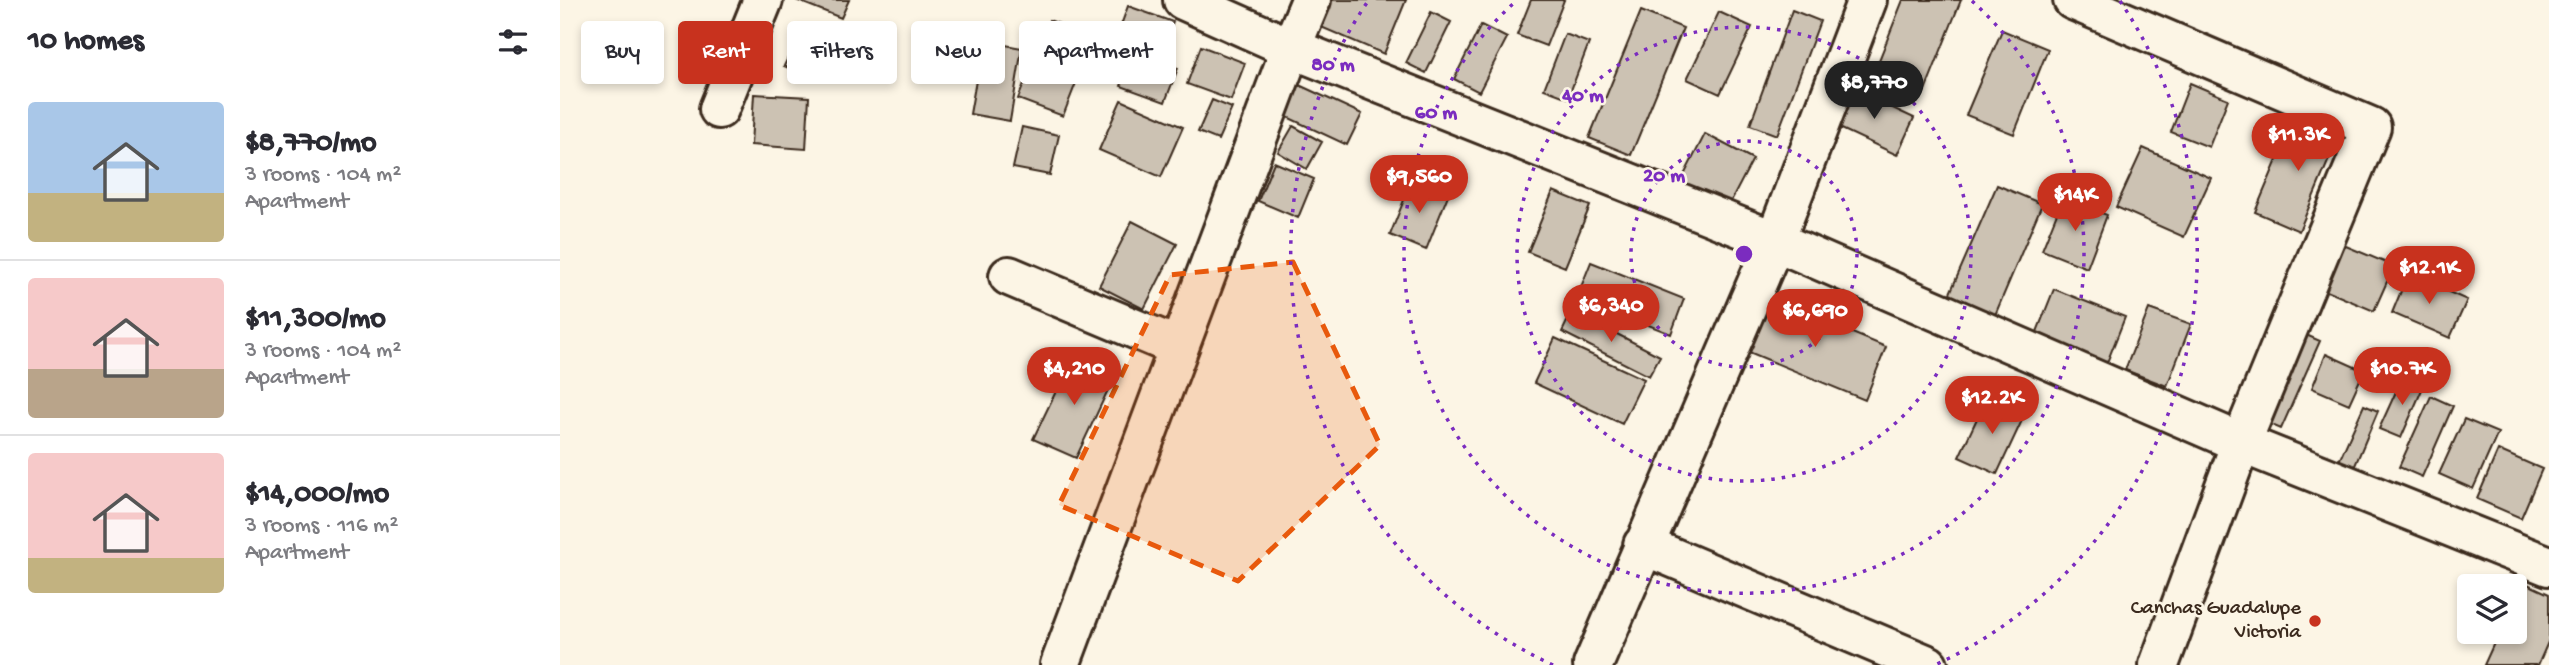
<!DOCTYPE html>
<html lang="en">
<head>
<meta charset="utf-8">
<style>
  :root { --surface:#fff; --page:#f2f2f3; --text:#2b2b33; --muted:#7c7c81; --line:#e1e1e2; --accent:#c8321e }
  body { margin:0; font-family:"Gochi Hand",sans-serif; background:var(--page); color:var(--text); height:100vh; display:flex; flex-direction:column; font-size:26px; white-space:nowrap }
  * { box-sizing:border-box; margin:0 }
  p { font-size:23px; color:var(--muted) }
  .icon { flex:none; width:38px; height:38px; fill:none; stroke:currentColor; stroke-width:2; stroke-linecap:round; stroke-linejoin:round }
  .map { position:relative; flex:1; overflow:hidden }
  .sheet { display:flex; flex-direction:column; background:var(--surface); width:560px }
  .sheet>* { flex:none }
  .hud { position:absolute; left:21px; top:21px; width:665px; height:63px; display:flex; gap:14px }
  .buttons { position:absolute; left:1897px; top:574px; display:grid; gap:14px }
  .buttons a { display:grid; place-items:center; width:70px; height:70px; border-radius:7px; background:var(--surface); box-shadow:0 4px 10px #0003; font-size:35px }
  .price { position:absolute; translate:-50% -60px; padding:0 16px; border-radius:24px; background:var(--accent); color:#fff; font-size:23px; line-height:46px; filter:drop-shadow(0 2px 4px #0008) }
  .price::after { content:''; position:absolute; left:50%; top:42px; width:21px; height:16px; margin-left:-10px; background:inherit; clip-path:polygon(0 0,100% 0,50% 100%) }
  .price.current { background:#222; color:#fff }
  ul { padding:0; list-style:none }
  li { display:flex; align-items:center; gap:21px; height:175px; padding:0 28px }
  li+li { border-top:2px solid var(--line) }
  li span { display:grid; place-items:center; flex:none; width:196px; height:140px; border-radius:7px; color:#555 }
  li>.icon { margin-inline-start:auto }
  span .icon { width:84px; height:84px; fill:#fffc; stroke-width:1 }
  li b { font-size:30px }
  h2 { display:flex; justify-content:space-between; align-items:center; height:84px; padding:0 28px; font-size:30px }
  .chip { padding:0 24px; border-radius:7px; background:var(--surface); box-shadow:0 4px 10px #0003; font-size:24px; line-height:63px }
  .chip.current { background:var(--accent); color:#fff }
  main { display:flex; flex:1; min-height:0 }
  .map>svg:first-child { display:block }
  .building { fill:#ccc2b3; stroke:#3b2a1e; stroke-width:2 }
  .lines { fill:none; stroke-linecap:round; stroke-linejoin:round }
  .minor-casing { stroke:#3b2a1e; stroke-width:44 }
  .minor { stroke:#fcf5e5; stroke-width:38 }
  .marked { fill:#e8590c; fill-opacity:0.2; stroke:#e8590c; stroke-width:5; stroke-dasharray:14 9; stroke-linejoin:round }
  .ring { fill:none; stroke:#7b2cbf; stroke-width:3.5; stroke-dasharray:3.5 7 }
  .poi-dot { fill:#c8321e; stroke:#fcf5e5; stroke-width:2.5 }
  .labels { text-anchor:middle; dominant-baseline:central; stroke-width:5; stroke-linejoin:round; paint-order:stroke }
  .poi-label { font-size:21px; fill:#3b2a1e; stroke:#fcf5e5; text-anchor:end }
  .centre { fill:#7b2cbf; stroke:#fcf5e5; stroke-width:3.5 }
  .ring-label { font-size:21px; text-anchor:middle; font-weight:bold; fill:#7b2cbf; stroke:#fcf5e5; stroke-width:5; stroke-linejoin:round; paint-order:stroke }
</style>
</head>
<body>
<main>
<section class="sheet">
<h2>10 homes<svg class="icon" aria-label="filters" viewBox="0 0 24 24"><path d="M4 7h16M4 17h16"/><circle cx="9" cy="7" r="2"/><circle cx="15" cy="17" r="2"/></svg></h2>
<ul>
<li><span style="background:linear-gradient(#a9c7e8 65%,#c2b280 0)"><svg class="icon" aria-label="home" viewBox="0 0 24 24"><path d="M3 11l9-7 9 7M6 9v11h12V9"/></svg></span><div><b>$8,770/mo</b><p>3 rooms · 104 m²</p><p>Apartment</p></div></li>
<li><span style="background:linear-gradient(#f6c9c9 65%,#b9a48a 0)"><svg class="icon" aria-label="home" viewBox="0 0 24 24"><path d="M3 11l9-7 9 7M6 9v11h12V9"/></svg></span><div><b>$11,300/mo</b><p>3 rooms · 104 m²</p><p>Apartment</p></div></li>
<li><span style="background:linear-gradient(#f6c9c9 75%,#c2b280 0)"><svg class="icon" aria-label="home" viewBox="0 0 24 24"><path d="M3 11l9-7 9 7M6 9v11h12V9"/></svg></span><div><b>$14,000/mo</b><p>3 rooms · 116 m²</p><p>Apartment</p></div></li>
</ul>
</section>
<div class="map">
<svg width="1989" height="665" viewBox="0 0 1989 665">
  <rect width="100%" height="100%" fill="#fcf5e5"/>
  <filter id="ink" filterUnits="userSpaceOnUse"><feTurbulence type="fractalNoise" baseFrequency=".0143" numOctaves="2"/><feDisplacementMap in="SourceGraphic" scale="14" xChannelSelector="R" yChannelSelector="G"/><feConvolveMatrix kernelMatrix="1 2 1 2 8 2 1 2 1" color-interpolation-filters="sRGB"/></filter>
  <g filter="url(#ink)">
    <!-- building -->
    <path class="building" d="M236,0h53l-8,18z
      M772,0h74l-22,54 -63,-27z
      M971,0h33l-18,46 -29,-11z
      M1343,0h58l-37,93 -50,-20z
      M568,6l45,16 -12,34 -45,-17z
      M1232,10l28,11 -43,114 -27,-10z
      M1081,11l42,17 -52,127 -42,-17z
      M871,12l20,10 -25,51 -20,-10z
      M1159,12l33,15 -32,67 -33,-15z
      M489,20l45,17 -31,79 -45,-17z
      M921,25l26,13 -28,54 -25,-13z
      M1442,30l46,19 -34,85 -48,-19z
      M1005,34l24,9 -21,55 -24,-9z
      M237,39l20,9 -12,27 -21,-9z
      M423,41l39,7 -12,73 -40,-7z
      M641,46l44,17 -14,37 -44,-16z
      M574,51l44,17 -13,34 -44,-16z
      M1630,83l38,16 -19,48 -38,-15z
      M739,85l63,29 -15,31 -62,-29z
      M1290,88l64,30 -17,37 -64,-30z
      M194,94l55,3 -3,52 -55,-4z
      M561,100l62,27 -22,50 -62,-27z
      M652,100l20,8 -14,32 -20,-8z
      M1736,115l44,18 -41,98 -44,-19z
      M733,126l29,16 -15,27 -29,-17z
      M462,127l37,8 -9,40 -37,-7z
      M1145,134l48,25 -25,48 -48,-24z
      M1583,148l68,30 -27,59 -68,-30z
      M714,162l40,17 -16,39 -40,-17z
      M852,180l36,15 -22,55 -36,-15z
      M1437,185l45,19 -49,116 -46,-20z
      M993,191l37,15 -25,61 -37,-15z
      M1503,198l44,17 -20,53 -45,-18z
      M572,221l45,23 -33,65 -45,-23z
      M1781,244l53,22 -20,45 -52,-22z
      M1031,262l93,37 -13,35 -94,-37z
      M1848,274l59,26 -17,38 -58,-25z
      M1494,289l71,28 -19,48 -71,-28z
      M1206,297l120,50 -21,53 -121,-50z
      M1589,309l42,15 -24,62 -42,-16z
      M1012,311l88,45 -11,20 -87,-44z
      M1737,331l23,10 -39,88 -23,-10z
      M995,338l89,41 -22,45 -88,-41z
      M1766,354l38,17 -15,33 -37,-16z
      M513,356l42,19 -39,83 -43,-19z
      M1843,376l21,9 -23,53 -22,-9z
      M1871,396l22,10 -31,71 -23,-10z
      M1427,397l38,17 -28,60 -38,-17z
      M1804,405l14,6 -24,57 -15,-7z
      M1904,419l34,14 -25,56 -34,-15z
      M1938,450l44,19 -21,49 -44,-19z
      M1961,581l28,13v46l-11,25h-54l15,-33h16v-37z"/>
    <g class="lines">
      <!-- minor casing -->
      <g class="minor-casing">
        <path id="minor" d="M623,0l108,48 484,193 466,202 308,123
          M1513,0l298,127 -130,316 -82,222
          M159,109l44,-109
          M449,276l169,71
          M1083,545l285,120
          M500,665l231,-617 20,-48
          M1033,665l182,-424 92,-241"/>
      </g>
      <!-- minor -->
      <use href="#minor" class="minor"/>
    </g>
  </g>
  <!-- marked area -->
  <path class="marked" d="M733,262l87,183 -142,136 -179,-76 111,-230z"/>
  <!-- distance rings -->
  <g class="ring">
    <circle cx="1184" cy="254" r="113"/>
    <circle cx="1184" cy="254" r="227"/>
    <path d="M1412 1A340 340 0 1 1 956 1"/>
    <path d="M993 665A453 453 0 0 1 808 1M1560 1A453 453 0 0 1 1375 665"/>
  </g>
  <!-- markers -->
  <circle class="poi-dot" cx="1755" cy="621" r="7"/>
  <g class="labels">
    <!-- poi labels -->
    <g class="poi-label">
      <text x="1741" y="609">Canchas Guadalupe<tspan x="1741" dy="24">Victoria</tspan></text>
    </g>
  </g>
  <circle cx="1184" cy="254" r="10" class="centre"/>
  <g class="ring-label">
    <text x="773" y="70">80 m</text>
    <text x="1023" y="101">40 m</text>
    <text x="876" y="118">60 m</text>
    <text x="1104" y="181">20 m</text>
  </g>
</svg>
<div class="buttons">
<a><svg class="icon" aria-label="layers" viewBox="0 0 24 24"><path d="M12 4l9 5-9 5-9-5zM3 14l9 5 9-5"/></svg></a>
</div>
<b class="price current" style="left:1314px;top:121px">$8,770</b>
<b class="price" style="left:1738px;top:173px">$11.3K</b>
<b class="price" style="left:859px;top:215px">$9,560</b>
<b class="price" style="left:1515px;top:233px">$14K</b>
<b class="price" style="left:1869px;top:306px">$12.1K</b>
<b class="price" style="left:1051px;top:344px">$6,340</b>
<b class="price" style="left:1255px;top:349px">$6,690</b>
<b class="price" style="left:514px;top:407px">$4,210</b>
<b class="price" style="left:1842px;top:407px">$10.7K</b>
<b class="price" style="left:1432px;top:436px">$12.2K</b>
<div class="hud">
<a class="chip">Buy</a>
<a class="chip current">Rent</a>
<a class="chip">Filters</a>
<a class="chip">New</a>
<a class="chip">Apartment</a>
</div>
</div>
</main>
</body>
</html>
